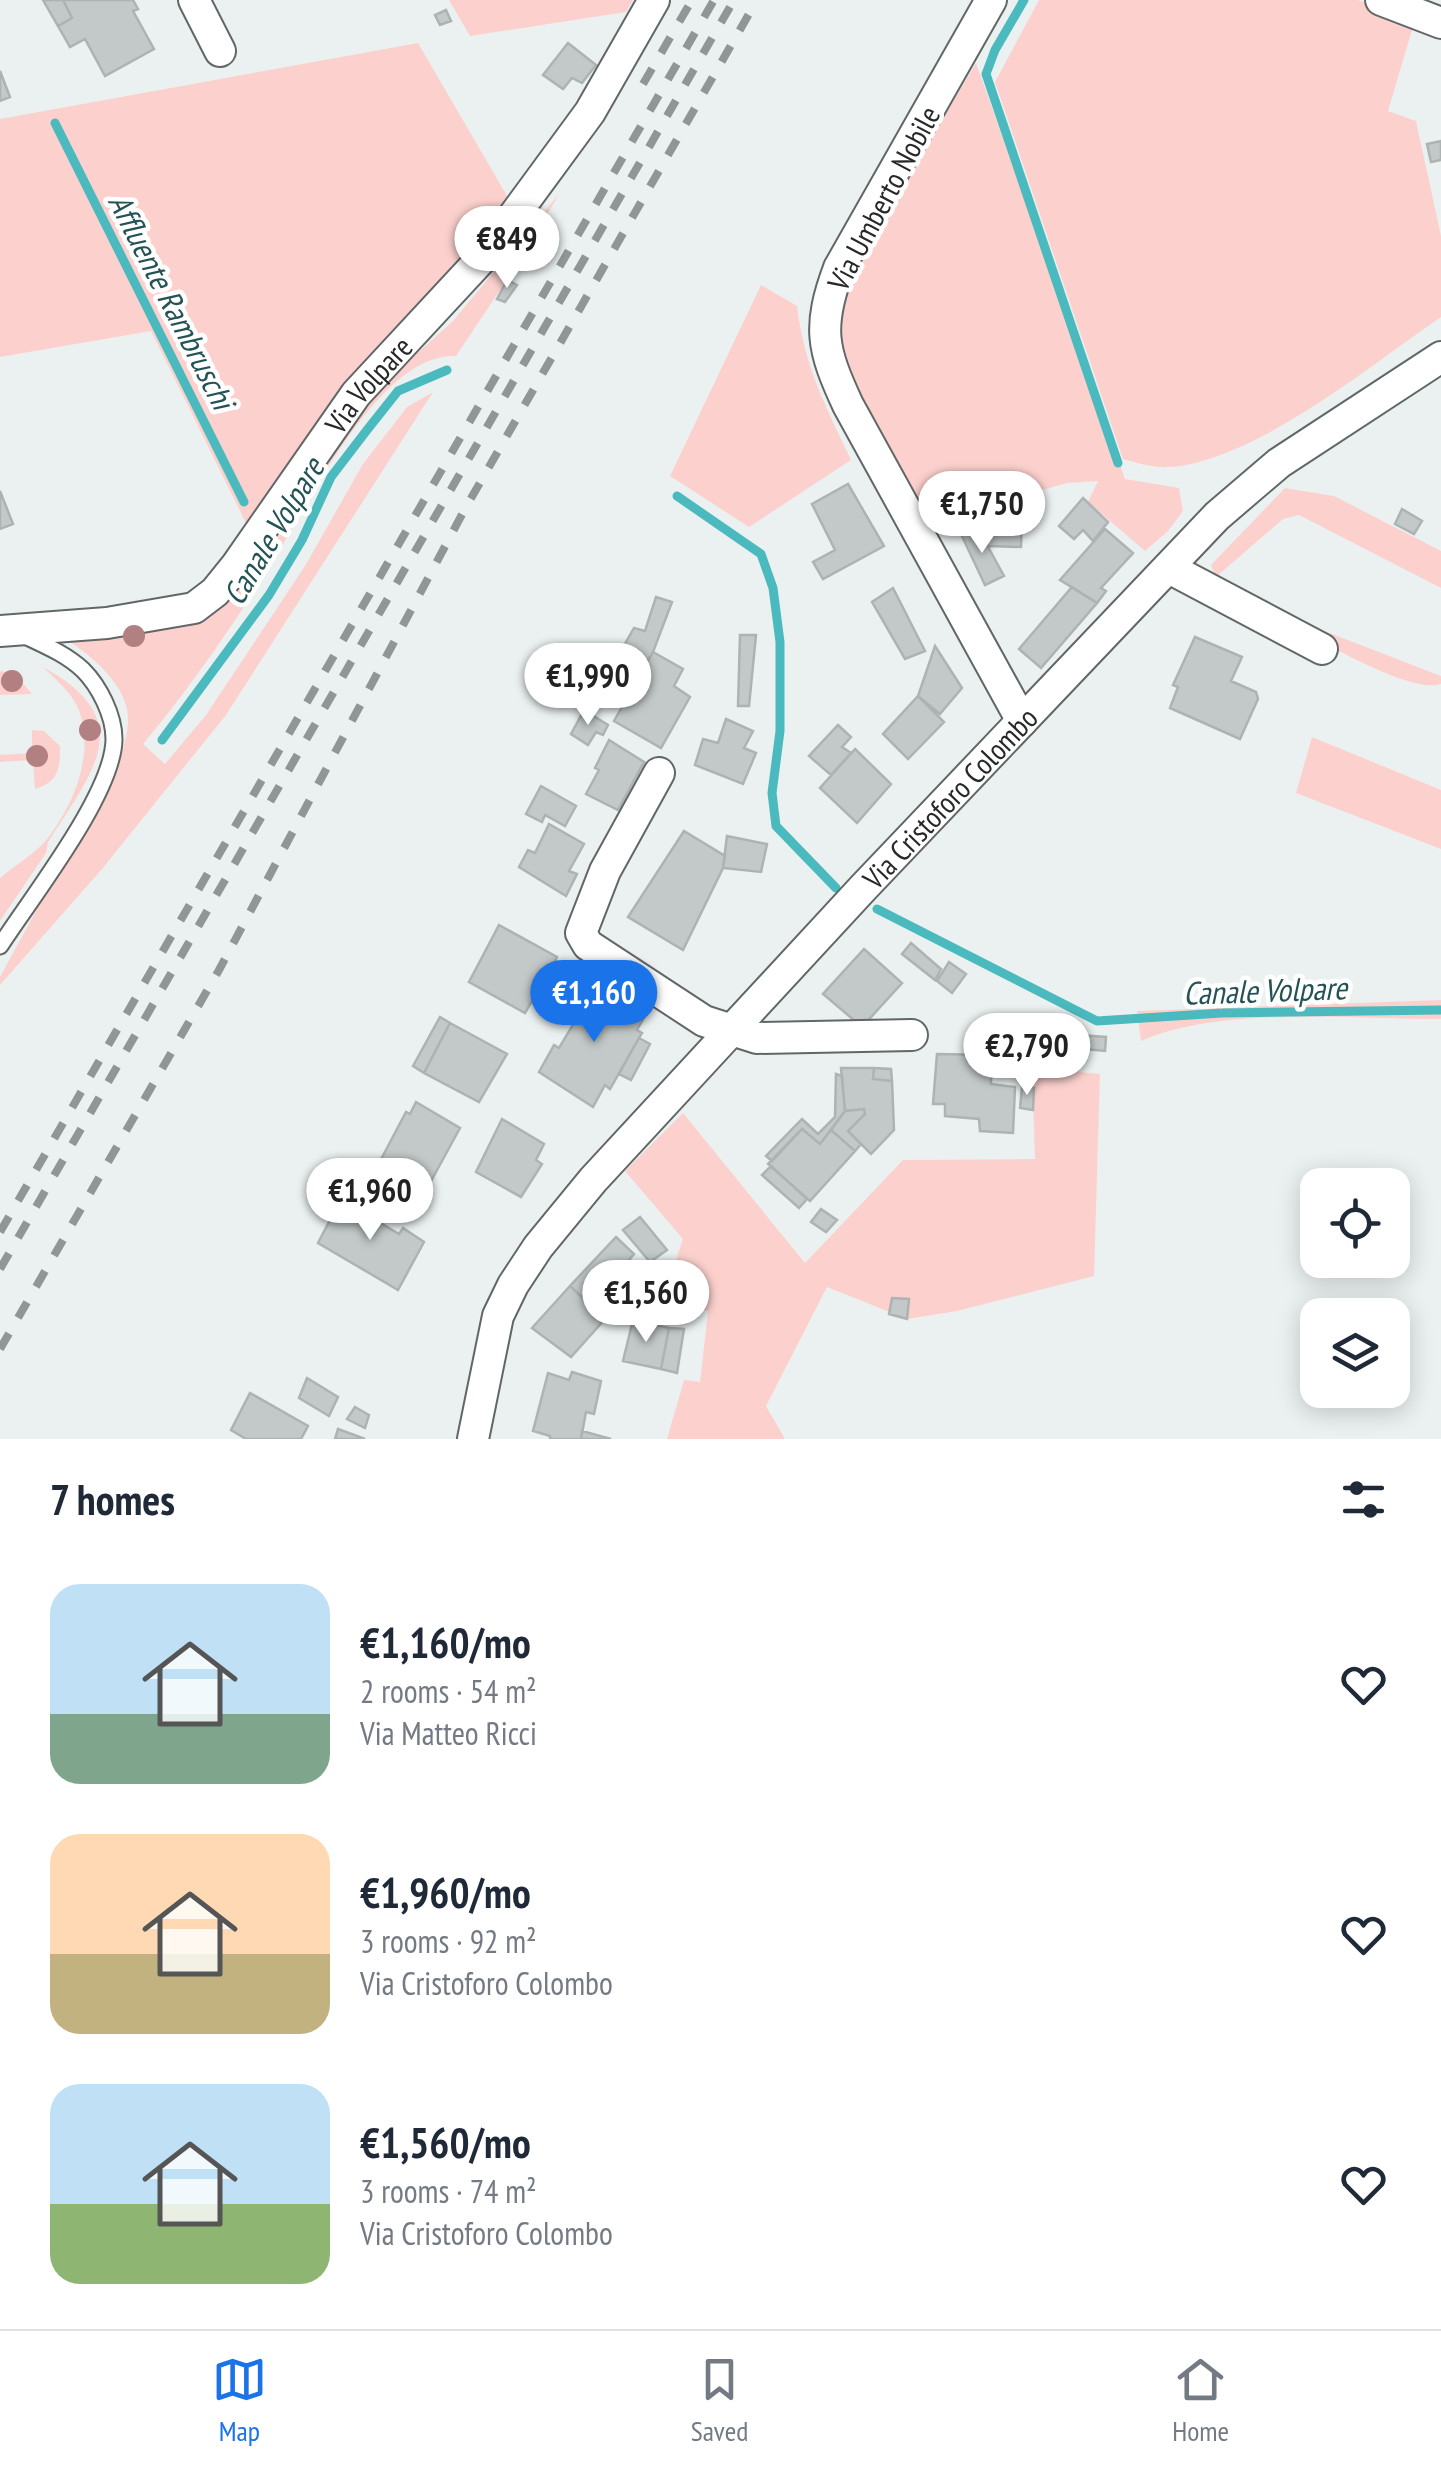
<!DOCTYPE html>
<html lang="en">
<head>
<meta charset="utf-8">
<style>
  :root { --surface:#fff; --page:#f2f2f3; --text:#1f2937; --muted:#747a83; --line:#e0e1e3; --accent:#1a73e8 }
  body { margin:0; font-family:"PT Sans Narrow",sans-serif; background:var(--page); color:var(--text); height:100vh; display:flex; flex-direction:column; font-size:38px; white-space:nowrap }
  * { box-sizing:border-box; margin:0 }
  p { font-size:32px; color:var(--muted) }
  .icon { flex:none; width:55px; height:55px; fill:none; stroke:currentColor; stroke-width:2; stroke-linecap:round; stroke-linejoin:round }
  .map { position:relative; height:1439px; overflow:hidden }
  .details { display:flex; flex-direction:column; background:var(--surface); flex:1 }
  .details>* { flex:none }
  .buttons { position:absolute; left:1300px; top:1168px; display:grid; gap:20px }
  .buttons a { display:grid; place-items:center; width:110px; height:110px; border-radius:20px; background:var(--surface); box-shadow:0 5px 25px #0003; font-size:50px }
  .price { position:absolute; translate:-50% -85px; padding:0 22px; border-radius:35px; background:#fff; color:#222; font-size:32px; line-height:65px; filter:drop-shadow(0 2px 5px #0008) }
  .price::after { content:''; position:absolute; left:50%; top:60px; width:30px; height:22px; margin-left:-15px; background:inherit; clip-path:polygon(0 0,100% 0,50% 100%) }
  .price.on { background:var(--accent); color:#fff }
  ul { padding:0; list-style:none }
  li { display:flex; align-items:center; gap:30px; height:250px; padding:0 50px }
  li span { display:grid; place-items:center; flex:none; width:280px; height:200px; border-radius:30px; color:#555 }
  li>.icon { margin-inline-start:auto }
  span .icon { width:120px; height:120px; fill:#fffc; stroke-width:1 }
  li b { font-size:42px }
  h2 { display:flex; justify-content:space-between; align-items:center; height:120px; padding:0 50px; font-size:42px }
  .tab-bar { display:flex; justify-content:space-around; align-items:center; height:140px; border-top:2px solid var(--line); background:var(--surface); font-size:28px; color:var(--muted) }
  .tab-bar a { display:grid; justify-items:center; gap:5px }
  .tab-bar .on { color:var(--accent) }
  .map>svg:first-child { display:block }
  .green { fill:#fcd1cd }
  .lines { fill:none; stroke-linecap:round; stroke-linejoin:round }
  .stream { stroke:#4ababe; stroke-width:9 }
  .building { fill:#c3c9c9; stroke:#adb3b3; stroke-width:2.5 }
  .lane-casing { stroke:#616767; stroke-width:19 }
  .street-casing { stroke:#616767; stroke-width:34 }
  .lane { stroke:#fff; stroke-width:15 }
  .street { stroke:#fff; stroke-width:30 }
  .rail { stroke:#919595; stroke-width:8; stroke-dasharray:18 18; stroke-linecap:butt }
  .tree { fill:#b28081 }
  .labels { text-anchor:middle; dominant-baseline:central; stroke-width:9; stroke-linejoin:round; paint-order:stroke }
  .street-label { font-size:30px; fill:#272929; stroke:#fff }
  .water-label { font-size:32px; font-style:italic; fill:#235355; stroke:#fff }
</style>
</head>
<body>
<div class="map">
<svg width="1441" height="1439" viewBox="0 0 1441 1439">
  <rect width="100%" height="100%" fill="#ebf1f1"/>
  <!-- green -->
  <path class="green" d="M449,0h184l-7,12 -156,24z
    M1039,0h319l57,20 -27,91 28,10 25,115v81c-70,48 -189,146 -273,150 -14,1 -31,-4 -45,-8l-128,-377z
    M418,43l92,158 -159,177 -103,149 -97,-196 -151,26v-238z
    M976,63l149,416 54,9 4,23 -15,20 -23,20 -57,-49 10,-21 -31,2 -130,37 -29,-35 -32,-58 -39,-85 3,-41 14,-34z
    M559,194l-37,63 -66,99c-81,-4 -157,167 -196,227 -37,56 -74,110 -117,161l22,20 41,-49 99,-149 58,-102 44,-57 26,-15 -207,323 -124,154 -102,116v-8c17,-31 34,-63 52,-95 26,-44 73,-108 76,-160 2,-35 -36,-66 -62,-83l145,-31 40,-30 122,-185 80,-72z
    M761,285l36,21c8,63 28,98 54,154l-102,67 -79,-51z
    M1285,488l49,8 107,55v37l-142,-73 -16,4 -67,58 -5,-12z
    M1257,605l184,71v8c-35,12 -149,-60 -184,-79z
    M43,667c97,53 50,104 5,175l-2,11 -46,68v-43c15,-13 35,-24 47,-39 27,-34 49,-88 31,-131 -7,-16 -23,-29 -35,-41z
    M0,671l16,4 16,19 -32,1z
    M32,730l12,1 16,15c0,22 -1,36 -25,43l-2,-29 -33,2v-7l32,-2z
    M1312,737l129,53v59l-145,-56z
    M1441,1000v19c-89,0 -220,-13 -300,22l-4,-30z
    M1032,1068l68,6 -6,202 -137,35 -50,8 -80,-32 -61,119 19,33h-118l17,-59 16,2 8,-71 -47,-6 22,-66 -58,-68 58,-58 122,150 98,-103 132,-1z"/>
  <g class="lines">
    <!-- stream -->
    <path class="stream" d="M1024,0l-29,50 -9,24 132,389
      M55,123l189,379
      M677,496l84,58 12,34 7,54v89l-8,62 4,33 60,62
      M162,740l107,-145 33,-55 29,-63 36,-47 31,-39 49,-21
      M877,909l220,112 125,-8 219,-3"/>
  </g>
  <!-- building -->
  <path class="building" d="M43,0h20l9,18 -14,8z
    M63,0h70l5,9 -5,2 21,38 -49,27 -20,-37 -15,8 -12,-21 14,-8z
    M446,10l5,11 -11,4 -5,-10z
    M568,43l28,22 -14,18 -10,-5 -9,11 -20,-14z
    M0,71l10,26 -10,4z
    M1441,141v19l-10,2 -4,-18z
    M507,280l10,5 -12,17 -8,-3z
    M848,484l36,62 -61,33 -10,-17 22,-12 -23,-46z
    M0,491l13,33 -13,5z
    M1083,498l25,24 -15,19 -10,-11 -9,9 -15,-13z
    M994,509l28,1 -1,37 -33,-1 -11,-25 16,1z
    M1402,509l20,12 -8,13 -19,-10z
    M976,525l28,51 -19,9 -24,-51z
    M1105,529l28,24 -32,35 5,3 -9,12 -37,-23z
    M1072,587l25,16 -56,65 -22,-19z
    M893,588l32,63 -20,8 -33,-57z
    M656,597l16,5 -19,50 -15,25 -24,-14 20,-35 11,3z
    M740,635h16l-7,71h-11z
    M1195,637l47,20 -11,24 25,11 2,7 -18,40 -70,-31 8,-21 -5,-2z
    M935,646l27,42 -22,26 -22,-18z
    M653,652l30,17 -9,17 16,11 -29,51 -47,-27z
    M918,696l26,26 -36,37 -25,-25z
    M584,710l24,15 -5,10 -7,-3 -8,13 -17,-11z
    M726,719l27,12 -9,17 12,5 -13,31 -48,-19 8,-26 15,4z
    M838,725l13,12 -9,10 9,6 -20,22 -22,-19z
    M609,740l35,22 -26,48 -32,-16 13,-24 -4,-2z
    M855,749l36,35 -34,39 -37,-35z
    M541,786l35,20 -11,20 -20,-11 -3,7 -16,-8z
    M549,824l35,20 -15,27 8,3 -11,22 -47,-29 9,-17 7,3z
    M684,831l41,25 -2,12 -40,82 -55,-33z
    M727,836l40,8 -6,28 -38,-4z
    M499,925l58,32 -32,56 -56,-31z
    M911,943l30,26 -6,11 -33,-26z
    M864,949l38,34 -40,44 -39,-33z
    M949,962l17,12 -14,19 -15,-12z
    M589,981l56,35 -8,14 5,3 -3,5 -29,51 -5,-4 -12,22 -54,-35 15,-27 5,3 21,-35 -7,-3z
    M440,1017l10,6 -26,50 -11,-7z
    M450,1023l57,31 -28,48 -55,-29z
    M1063,1034l43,3 -1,14 -43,-4z
    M639,1038l11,6 -19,36 -12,-6z
    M937,1054l55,1 -1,29 24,3 -2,46 -33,-2 -1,-12 -34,-3v-12h-12z
    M841,1068h33l-1,11 19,2 2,49 -23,24 -23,-23 17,-17 -1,-5 -19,2z
    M874,1068l17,1 1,12 -19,-2z
    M836,1074l6,2 3,35 -25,33 -18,-15 -30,32 -6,-5 36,-37 16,15 17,-17z
    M1022,1087l12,1 -1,22 -13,-2z
    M416,1102l44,26 -36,66 -18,-8 -2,4 -14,-8 4,-5 -17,-10 29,-55 4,2z
    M864,1109l1,5 -17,17 13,13 -6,7 -24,-21 14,-19z
    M502,1119l42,25 -8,16 6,4 -21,33 -45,-25z
    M802,1129l18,15 11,-14 24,21 -45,50 -42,-37z
    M771,1166l36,33 -8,9 -37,-33z
    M343,1195l25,13 -4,5 35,21 4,-6 21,14 -26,48 -80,-47z
    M821,1209l16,11 -11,12 -15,-10z
    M640,1217l27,33 -17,12 -27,-32z
    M616,1237l18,17 -23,27 20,19 -10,12 -6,-5 -10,12 -35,-33z
    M570,1286l35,33 -34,38 -39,-29z
    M892,1298l17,1 -2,20 -18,-5z
    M633,1320l36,8 -8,41 -38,-8z
    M669,1328l15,1 -7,44 -16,-4z
    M572,1372l29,9 -7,33 -8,-2 -5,27h-31v-3l-17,-5 15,-58 21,7z
    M307,1378l31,19 -9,19 -30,-18z
    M250,1393l58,33 -7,13h-55l-15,-9z
    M355,1407l14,8 -4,13 -18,-9z
    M338,1429l27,10h-30z
    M582,1431l29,8h-30z"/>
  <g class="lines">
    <!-- lane casing -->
    <g class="lane-casing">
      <path id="lane" d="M0,946c31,-48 114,-153 114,-207 0,-24 -15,-53 -31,-69 -17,-16 -39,-25 -60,-35"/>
    </g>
    <!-- street casing -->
    <g class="street-casing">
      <g id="street">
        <path d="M194,0l26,51"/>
        <path d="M991,0l-152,268c-22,59 -17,81 9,137l174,316"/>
        <path d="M1381,0l60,23"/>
        <path d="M1169,568l153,81"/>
        <path id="s1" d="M0,631l107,-8 87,-15 21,-16 21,-26 120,-172 129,-139 105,-143 64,-112"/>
        <path d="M659,773l-54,98 -24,62 7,12 116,76 53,17 155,-3"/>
        <path id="s2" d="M473,1439l25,-123 15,-31 25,-38 55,-67 270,-292 354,-372 62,-53 162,-106"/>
      </g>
    </g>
    <!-- lane -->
    <use href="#lane" class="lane"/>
    <!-- street -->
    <use href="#street" class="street"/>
    <!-- rail -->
    <path class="rail" d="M643,84l49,-84
      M0,1232l714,-1232
      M0,1269l734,-1269
      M0,1349l219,-379 247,-463 291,-507"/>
  </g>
  <!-- trees -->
  <g class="tree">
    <circle cx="134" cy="636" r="11"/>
    <circle cx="12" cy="681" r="11"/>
    <circle cx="90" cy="730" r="11"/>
    <circle cx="37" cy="756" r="11"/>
  </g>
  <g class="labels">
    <!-- street labels -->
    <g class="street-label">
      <text transform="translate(883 198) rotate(-62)">Via Umberto Nobile</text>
      <text stroke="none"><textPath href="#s1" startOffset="480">Via Volpare</textPath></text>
      <text stroke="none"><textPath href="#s2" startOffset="815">Via Cristoforo Colombo</textPath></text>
    </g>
    <!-- water labels -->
    <g class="water-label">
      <text transform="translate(172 301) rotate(63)">Affluente Rambruschi</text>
      <text transform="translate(273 531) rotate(-59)">Canale Volpare</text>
      <text transform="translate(1265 990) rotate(-2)">Canale Volpare</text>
    </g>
  </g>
</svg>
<div class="buttons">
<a><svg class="icon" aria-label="locate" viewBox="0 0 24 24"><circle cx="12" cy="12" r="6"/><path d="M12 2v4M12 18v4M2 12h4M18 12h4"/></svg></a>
<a><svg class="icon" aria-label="layers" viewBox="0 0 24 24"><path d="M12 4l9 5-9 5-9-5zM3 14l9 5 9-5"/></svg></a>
</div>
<b class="price" style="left:507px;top:291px">€849</b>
<b class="price" style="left:982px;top:556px">€1,750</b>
<b class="price" style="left:588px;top:728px">€1,990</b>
<b class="price on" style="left:594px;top:1045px">€1,160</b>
<b class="price" style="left:1027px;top:1098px">€2,790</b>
<b class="price" style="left:370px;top:1243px">€1,960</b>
<b class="price" style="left:646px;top:1345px">€1,560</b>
</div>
<section class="details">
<h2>7 homes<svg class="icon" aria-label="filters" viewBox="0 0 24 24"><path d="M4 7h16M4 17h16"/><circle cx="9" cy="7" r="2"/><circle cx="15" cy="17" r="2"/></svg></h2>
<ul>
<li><span style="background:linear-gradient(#bfe0f5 65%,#7fa58c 0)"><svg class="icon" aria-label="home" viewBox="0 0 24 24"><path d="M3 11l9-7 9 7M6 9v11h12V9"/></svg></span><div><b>€1,160/mo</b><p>2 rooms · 54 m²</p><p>Via Matteo Ricci</p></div><svg class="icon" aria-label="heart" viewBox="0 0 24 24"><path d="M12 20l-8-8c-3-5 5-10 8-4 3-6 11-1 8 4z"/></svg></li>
<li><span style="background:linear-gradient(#ffd9b3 60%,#c2b280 0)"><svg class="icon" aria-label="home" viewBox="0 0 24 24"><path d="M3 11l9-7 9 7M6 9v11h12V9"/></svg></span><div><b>€1,960/mo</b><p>3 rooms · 92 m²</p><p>Via Cristoforo Colombo</p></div><svg class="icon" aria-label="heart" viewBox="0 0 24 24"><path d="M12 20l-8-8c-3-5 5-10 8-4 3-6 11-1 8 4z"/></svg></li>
<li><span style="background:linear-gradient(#bfe0f5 60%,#8fb573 0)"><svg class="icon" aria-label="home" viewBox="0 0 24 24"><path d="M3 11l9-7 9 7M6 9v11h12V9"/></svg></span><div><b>€1,560/mo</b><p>3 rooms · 74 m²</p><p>Via Cristoforo Colombo</p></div><svg class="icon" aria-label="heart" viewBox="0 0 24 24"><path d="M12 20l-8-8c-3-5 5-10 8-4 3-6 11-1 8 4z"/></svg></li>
</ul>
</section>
<nav class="tab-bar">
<a class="on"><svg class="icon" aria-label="map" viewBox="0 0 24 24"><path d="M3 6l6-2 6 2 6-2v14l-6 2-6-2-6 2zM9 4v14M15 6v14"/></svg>Map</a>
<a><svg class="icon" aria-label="saved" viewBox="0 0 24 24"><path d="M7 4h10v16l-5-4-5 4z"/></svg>Saved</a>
<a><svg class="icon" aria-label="home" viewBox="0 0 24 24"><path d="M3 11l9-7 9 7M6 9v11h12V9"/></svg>Home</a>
</nav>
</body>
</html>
